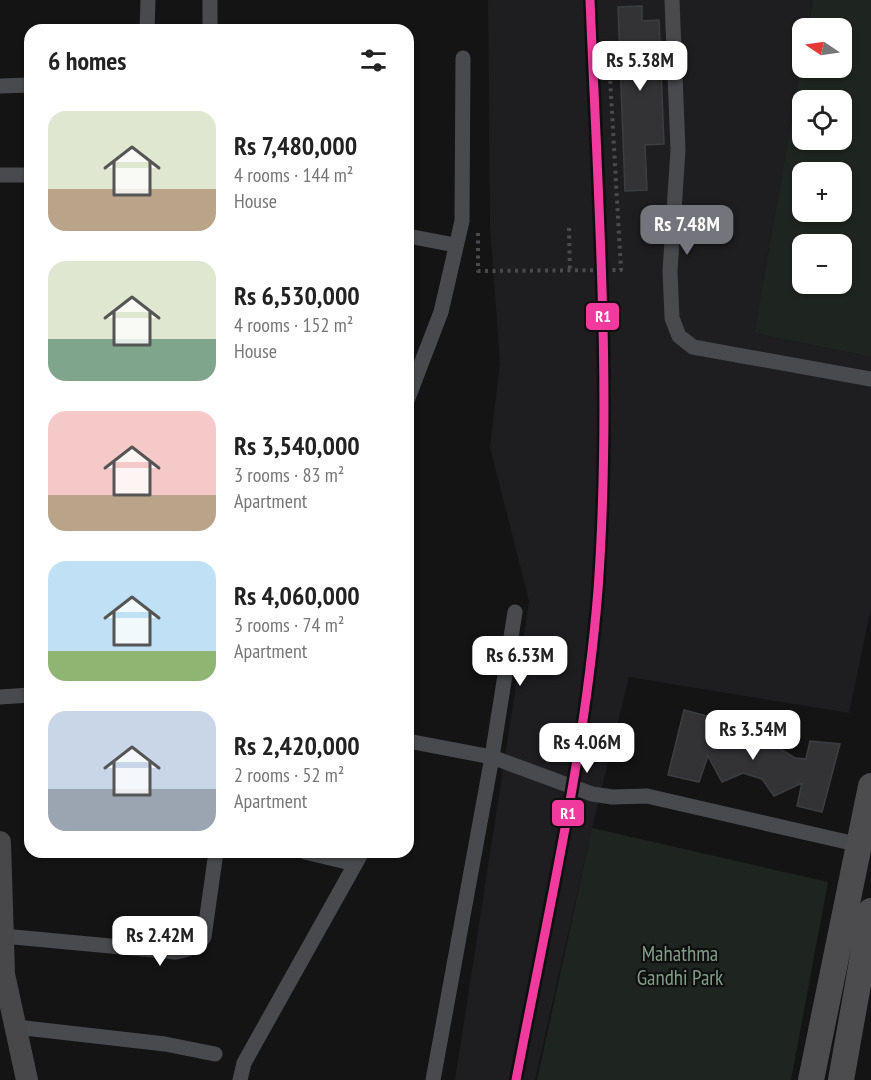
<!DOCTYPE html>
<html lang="en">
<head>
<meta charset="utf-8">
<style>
  :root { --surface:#fff; --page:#f2f2f2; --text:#222; --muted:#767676; --accent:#74747c }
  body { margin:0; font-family:"PT Sans Narrow",sans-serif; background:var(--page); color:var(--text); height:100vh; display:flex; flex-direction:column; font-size:22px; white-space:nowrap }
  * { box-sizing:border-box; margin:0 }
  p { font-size:20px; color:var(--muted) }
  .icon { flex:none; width:33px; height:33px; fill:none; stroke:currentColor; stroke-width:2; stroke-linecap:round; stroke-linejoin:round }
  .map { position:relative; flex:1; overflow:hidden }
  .side { position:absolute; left:24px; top:24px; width:390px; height:834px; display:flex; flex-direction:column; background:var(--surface); border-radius:18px; box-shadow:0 2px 4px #0004 }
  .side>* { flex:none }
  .needle { width:39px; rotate:283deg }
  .fabs { position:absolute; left:792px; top:18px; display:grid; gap:12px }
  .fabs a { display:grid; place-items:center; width:60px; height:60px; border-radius:12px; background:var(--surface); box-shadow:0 2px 4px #0004; font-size:30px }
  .price { position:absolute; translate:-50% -51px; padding:0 14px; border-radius:12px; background:#fff; color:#222; font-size:20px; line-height:39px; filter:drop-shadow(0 2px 3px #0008) }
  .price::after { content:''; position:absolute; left:50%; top:36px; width:18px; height:14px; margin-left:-9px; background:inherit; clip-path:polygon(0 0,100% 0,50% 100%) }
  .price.on { background:var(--accent); color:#fff }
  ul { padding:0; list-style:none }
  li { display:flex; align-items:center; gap:18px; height:150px; padding:0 24px }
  li span { display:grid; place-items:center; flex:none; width:168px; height:120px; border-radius:18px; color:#555 }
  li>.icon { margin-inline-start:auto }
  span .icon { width:72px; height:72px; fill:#fffc; stroke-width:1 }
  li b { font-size:26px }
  h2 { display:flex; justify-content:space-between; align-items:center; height:72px; padding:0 24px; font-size:26px }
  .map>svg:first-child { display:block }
  .built { fill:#1e1e20 }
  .green { fill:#1e2420; fill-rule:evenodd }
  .building { fill:#333336; stroke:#3d3e41; stroke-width:1.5 }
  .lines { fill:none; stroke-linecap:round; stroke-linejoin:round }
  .path { stroke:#4b4b4e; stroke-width:4; stroke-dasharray:3 4.5; stroke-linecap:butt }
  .street { stroke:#494a4d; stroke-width:15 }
  .secondary { stroke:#48484b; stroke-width:22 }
  .primary { stroke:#4c4c4f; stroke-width:26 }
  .rail-1-casing { stroke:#0f0f10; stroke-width:14 }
  .rail-1 { stroke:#f13a9d; stroke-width:9 }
  .labels { text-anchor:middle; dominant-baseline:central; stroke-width:4.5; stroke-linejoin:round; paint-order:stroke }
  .park-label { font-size:21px; fill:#809d88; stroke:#0f0f10 }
  .line-badge { stroke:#0f0f10; stroke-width:2 }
  .badge-label { font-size:16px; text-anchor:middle; font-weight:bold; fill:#fff }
</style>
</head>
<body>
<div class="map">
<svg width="871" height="1080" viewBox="0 0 871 1080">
  <rect width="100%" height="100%" fill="#141415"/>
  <!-- built -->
  <path class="built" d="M488,0h325l-5,28h-6v33l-48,272 117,24v251l-22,105 -220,-36 -37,151 -57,252h-80l74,-479 -39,-154 10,-84 -10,-137z"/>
  <!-- green -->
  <path class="green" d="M813,0h58v357l-117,-24 48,-272v7h40v-40h-34zM802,100h40v40h-40zM802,172h40v40h-40zM802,244h40v40h-40z
    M592,828l236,54 -37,198h-254z"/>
  <!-- building -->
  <path class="building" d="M642,6v15l17,-1 5,124 -19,1 2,45 -22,1 -7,-184z
    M684,710l31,8 -1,22 44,-5 37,23 11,1 4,-18 30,3 -18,68 -25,-6 5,-23 -28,13 -12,-17 -19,-6 -21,9 -14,-26 -9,26 -31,-7z"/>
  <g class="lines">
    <!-- path -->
    <path class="path" d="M569,228l1,43
      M478,233v38l143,-1 -11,-193 11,-1"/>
    <!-- street -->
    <path class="street" d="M210,0v30
      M672,0l6,150 -8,121 2,47 7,18 14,11 178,32
      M147,30l1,-30
      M0,86l30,-1
      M0,175h30
      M408,236l47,9
      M408,398l33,-86 21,-91 1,-163
      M0,697l30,-2
      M408,741l84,16 100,37 20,3 35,-1 213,49
      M305,852l50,12
      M3,936l172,16c14,-2 20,-5 29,-15l12,-85
      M16,1027l149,17 50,10
      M240,1080l4,-17 118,-211
      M433,1080l59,-323 23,-145"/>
    <!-- secondary -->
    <path class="secondary" d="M0,842l4,132 23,106"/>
    <!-- primary -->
    <path class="primary" d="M811,1080l60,-294
      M841,1080l30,-169"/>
    <!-- rail-1 casing -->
    <g class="rail-1-casing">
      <path id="rail-1" d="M516,1080c31,-163 69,-325 82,-490 14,-196 0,-394 -8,-590"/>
    </g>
    <!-- rail-1 -->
    <use href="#rail-1" class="rail-1"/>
  </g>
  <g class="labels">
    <!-- park labels -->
    <g class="park-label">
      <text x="680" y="953">Mahathma<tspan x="680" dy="24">Gandhi Park</tspan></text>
    </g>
  </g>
  <g class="line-badge">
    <rect x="585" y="302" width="35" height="29" rx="6" fill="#f13a9d"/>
    <rect x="551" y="799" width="34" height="28" rx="6" fill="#f13a9d"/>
  </g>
  <g class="badge-label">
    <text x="603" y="322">R1</text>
    <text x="568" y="819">R1</text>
  </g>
</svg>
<div class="fabs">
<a><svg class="needle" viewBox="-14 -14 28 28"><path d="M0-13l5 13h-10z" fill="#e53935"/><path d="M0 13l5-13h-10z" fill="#767676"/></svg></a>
<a><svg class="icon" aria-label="locate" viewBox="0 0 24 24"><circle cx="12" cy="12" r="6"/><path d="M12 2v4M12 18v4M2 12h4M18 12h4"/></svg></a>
<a>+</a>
<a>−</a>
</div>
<b class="price" style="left:640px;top:92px">Rs 5.38M</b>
<b class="price on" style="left:687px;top:256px">Rs 7.48M</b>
<b class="price" style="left:520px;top:687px">Rs 6.53M</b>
<b class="price" style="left:753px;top:761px">Rs 3.54M</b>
<b class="price" style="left:587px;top:774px">Rs 4.06M</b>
<b class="price" style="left:160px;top:967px">Rs 2.42M</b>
<section class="side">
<h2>6 homes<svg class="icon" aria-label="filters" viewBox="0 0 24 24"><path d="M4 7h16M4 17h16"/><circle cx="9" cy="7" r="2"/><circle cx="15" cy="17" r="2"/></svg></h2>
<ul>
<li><span style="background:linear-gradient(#dfe7d0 65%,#b9a48a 0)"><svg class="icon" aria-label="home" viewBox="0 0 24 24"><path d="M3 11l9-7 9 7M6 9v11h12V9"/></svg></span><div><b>Rs 7,480,000</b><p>4 rooms · 144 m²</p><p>House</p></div></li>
<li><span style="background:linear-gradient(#dfe7d0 65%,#7fa58c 0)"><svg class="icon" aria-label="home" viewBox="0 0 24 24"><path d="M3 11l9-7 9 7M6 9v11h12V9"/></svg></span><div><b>Rs 6,530,000</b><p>4 rooms · 152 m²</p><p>House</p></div></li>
<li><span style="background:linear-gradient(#f6c9c9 70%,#b9a48a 0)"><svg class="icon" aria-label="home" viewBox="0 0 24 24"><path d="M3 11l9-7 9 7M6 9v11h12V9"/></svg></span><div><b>Rs 3,540,000</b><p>3 rooms · 83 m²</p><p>Apartment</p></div></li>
<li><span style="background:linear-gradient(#bfe0f5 75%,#8fb573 0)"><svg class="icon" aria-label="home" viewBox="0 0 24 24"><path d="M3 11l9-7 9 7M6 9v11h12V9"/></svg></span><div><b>Rs 4,060,000</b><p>3 rooms · 74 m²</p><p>Apartment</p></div></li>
<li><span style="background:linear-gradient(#c9d6e8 65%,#9aa5b1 0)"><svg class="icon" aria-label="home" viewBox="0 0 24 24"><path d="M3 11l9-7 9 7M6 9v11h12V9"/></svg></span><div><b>Rs 2,420,000</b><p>2 rooms · 52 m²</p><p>Apartment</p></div></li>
</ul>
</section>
</div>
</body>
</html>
